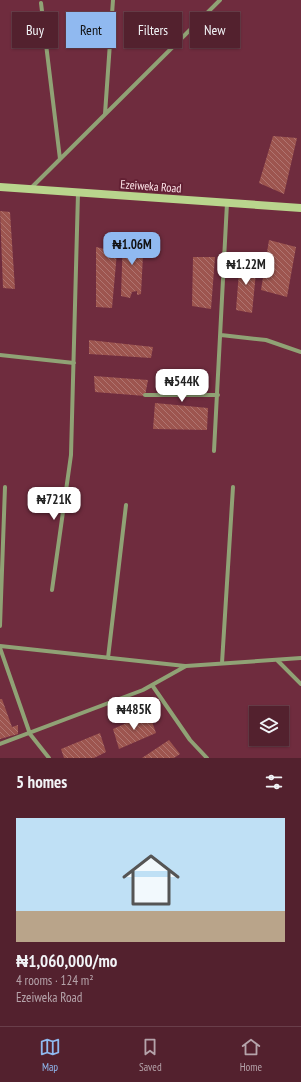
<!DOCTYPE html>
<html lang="en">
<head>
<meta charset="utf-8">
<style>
  :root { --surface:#53212e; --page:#592936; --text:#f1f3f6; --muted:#b5a3aa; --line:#693e4a; --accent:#90b9f0 }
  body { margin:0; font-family:"PT Sans Narrow",sans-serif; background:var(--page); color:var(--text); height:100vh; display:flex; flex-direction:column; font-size:15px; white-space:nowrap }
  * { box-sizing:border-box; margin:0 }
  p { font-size:13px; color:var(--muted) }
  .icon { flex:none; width:22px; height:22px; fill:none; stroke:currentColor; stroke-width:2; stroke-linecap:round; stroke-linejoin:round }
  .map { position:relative; height:758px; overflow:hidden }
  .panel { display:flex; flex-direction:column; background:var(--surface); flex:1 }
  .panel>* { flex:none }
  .hud { position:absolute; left:12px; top:12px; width:277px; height:36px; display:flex; gap:8px }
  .controls { position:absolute; left:249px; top:706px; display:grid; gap:8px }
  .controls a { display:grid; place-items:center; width:40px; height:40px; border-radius:0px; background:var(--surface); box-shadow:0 1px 3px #0004,0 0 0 1px var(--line); font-size:20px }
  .price { position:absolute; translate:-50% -34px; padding:0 9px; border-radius:8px; background:#fff; color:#222; font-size:13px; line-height:26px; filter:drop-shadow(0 1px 2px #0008) }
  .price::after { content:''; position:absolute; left:50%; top:24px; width:12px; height:9px; margin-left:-6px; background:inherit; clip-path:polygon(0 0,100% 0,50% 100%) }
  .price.selected { background:var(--accent); color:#111 }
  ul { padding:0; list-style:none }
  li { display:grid; align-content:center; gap:8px; height:212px; padding:0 16px }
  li+li { border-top:1px solid var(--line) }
  li span { display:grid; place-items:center; height:124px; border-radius:0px; color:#555 }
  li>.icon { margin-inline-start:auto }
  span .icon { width:72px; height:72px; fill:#fffc; stroke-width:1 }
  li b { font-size:17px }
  h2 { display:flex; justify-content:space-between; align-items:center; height:48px; padding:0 16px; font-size:17px }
  .chip { padding:0 14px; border-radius:0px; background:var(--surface); box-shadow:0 1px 3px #0004,0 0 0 1px var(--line); font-size:14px; line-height:36px }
  .chip.selected { background:var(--accent); color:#111 }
  .dock { display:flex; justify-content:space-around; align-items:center; height:56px; border-top:1px solid var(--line); background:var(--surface); font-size:11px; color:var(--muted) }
  .dock a { display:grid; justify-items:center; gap:2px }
  .dock .selected { color:var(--accent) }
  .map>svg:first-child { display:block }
  .building { fill:url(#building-back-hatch) }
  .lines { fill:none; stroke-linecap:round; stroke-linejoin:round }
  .street { stroke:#90a275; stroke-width:4 }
  .secondary { stroke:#b9d58d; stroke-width:8 }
  .labels { text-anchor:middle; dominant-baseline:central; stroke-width:4; stroke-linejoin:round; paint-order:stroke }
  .street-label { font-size:12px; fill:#fde4e8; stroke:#632134 }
</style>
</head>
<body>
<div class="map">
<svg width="301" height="758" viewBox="0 0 301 758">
  <defs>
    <pattern id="building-back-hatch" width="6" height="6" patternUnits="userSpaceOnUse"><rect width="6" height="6" fill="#9d554f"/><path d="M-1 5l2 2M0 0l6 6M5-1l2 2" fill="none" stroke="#b07571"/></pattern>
  </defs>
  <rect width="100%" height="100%" fill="#6f2c3e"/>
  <!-- building -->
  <path class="building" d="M273,136l24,2 -13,56 -25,-11z
    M0,211l10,1 5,77 -12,-1z
    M140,235v19l3,1 -2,39 -4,1v-4l-5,1 -2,6 -9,-2 2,-60z
    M269,240l27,7 -9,50 -26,-7z
    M96,247l21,5 -5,56 -16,-1z
    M193,257h22l-4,52 -19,-3z
    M240,259l17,3 -5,51 -16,-3z
    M89,340l64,7 -2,11 -62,-4z
    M94,376l54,4 -3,16 -50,-4z
    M155,403l53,5 -1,22 -54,-1z
    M0,699h2l10,28 6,-2v9l-18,5z
    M149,713l7,20 -37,16 -6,-20z
    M100,733l6,19 -12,6h-30l-3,-9z
    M169,740l11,14 -6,4h-32z"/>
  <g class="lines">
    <!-- street -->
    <path class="street" d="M41,3l19,156
      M105,114l8,-114
      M30,189l190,-189
      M221,335l45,5 35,12
      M0,355l74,8
      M145,395h73
      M214,451l13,-248
      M52,590l19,-135 7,-262
      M0,626l5,-139
      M0,646l185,20
      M0,648l30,86 19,24
      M108,658l18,-153
      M277,660l24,24
      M222,663l11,-176
      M152,685l38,55 17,18
      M0,744l143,-54 43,-24 115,-8"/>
    <!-- secondary -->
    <path class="secondary" d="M0,187l301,21"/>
  </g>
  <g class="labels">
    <!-- street labels -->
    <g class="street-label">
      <text transform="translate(151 186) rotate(4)">Ezeiweka Road</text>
    </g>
  </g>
</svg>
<div class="controls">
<a><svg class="icon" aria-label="layers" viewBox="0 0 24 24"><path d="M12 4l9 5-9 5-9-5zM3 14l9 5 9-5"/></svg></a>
</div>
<b class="price selected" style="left:132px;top:266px">₦1.06M</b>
<b class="price" style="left:246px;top:286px">₦1.22M</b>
<b class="price" style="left:182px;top:403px">₦544K</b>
<b class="price" style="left:54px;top:521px">₦721K</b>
<b class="price" style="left:134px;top:731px">₦485K</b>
<div class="hud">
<a class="chip">Buy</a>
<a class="chip selected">Rent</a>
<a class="chip">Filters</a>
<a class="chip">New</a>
</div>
</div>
<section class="panel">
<h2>5 homes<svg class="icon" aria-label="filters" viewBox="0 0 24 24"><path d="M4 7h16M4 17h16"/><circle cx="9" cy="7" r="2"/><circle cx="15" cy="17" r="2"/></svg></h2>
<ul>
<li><span style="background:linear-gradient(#bfe0f5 75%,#b9a48a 0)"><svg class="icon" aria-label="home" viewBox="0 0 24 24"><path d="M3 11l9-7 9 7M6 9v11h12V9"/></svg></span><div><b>₦1,060,000/mo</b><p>4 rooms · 124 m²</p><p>Ezeiweka Road</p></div></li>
</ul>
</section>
<nav class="dock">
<a class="selected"><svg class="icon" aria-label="map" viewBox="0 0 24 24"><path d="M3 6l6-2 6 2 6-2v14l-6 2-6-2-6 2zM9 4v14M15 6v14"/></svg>Map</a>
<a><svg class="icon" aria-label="saved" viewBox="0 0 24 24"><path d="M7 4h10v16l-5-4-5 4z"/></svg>Saved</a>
<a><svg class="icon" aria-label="home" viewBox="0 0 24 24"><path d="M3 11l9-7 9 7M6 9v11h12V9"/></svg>Home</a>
</nav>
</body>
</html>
